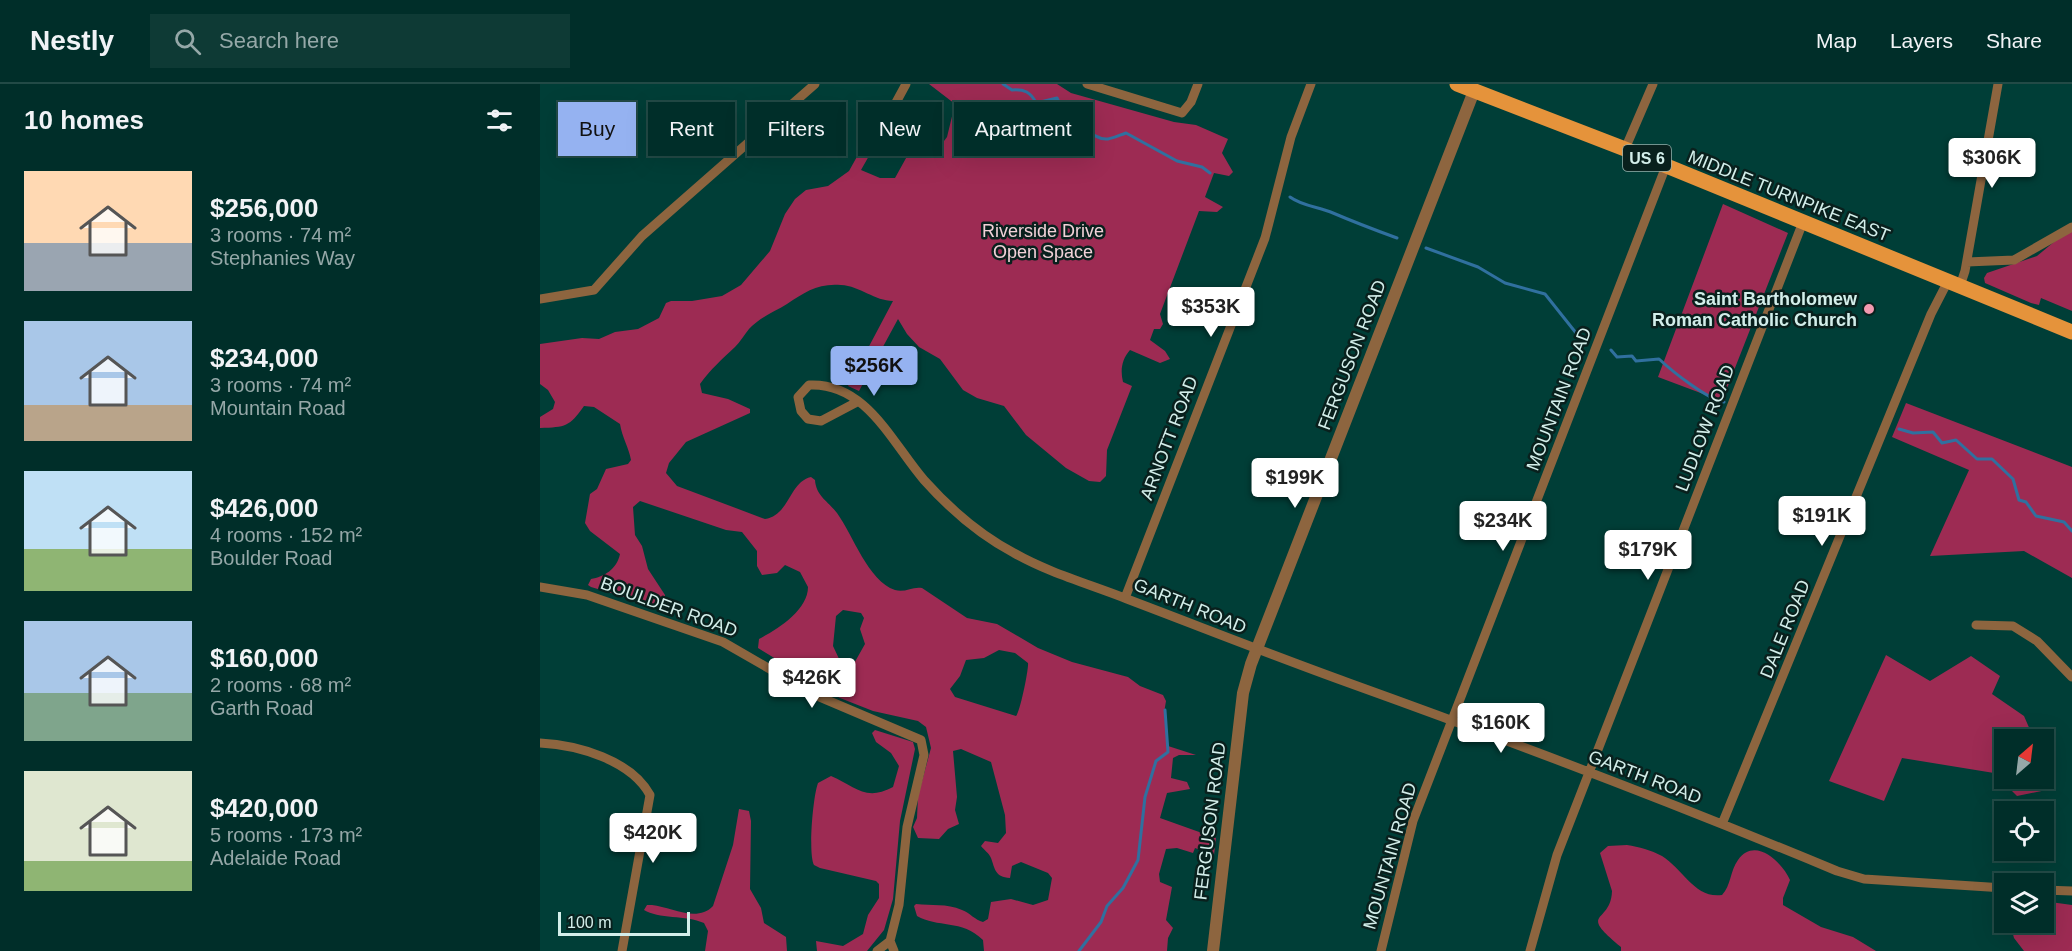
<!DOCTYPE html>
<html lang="en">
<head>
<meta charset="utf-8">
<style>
  :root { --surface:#002e29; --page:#0e3a35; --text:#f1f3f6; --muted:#95a8a8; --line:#224a46; --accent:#95b2f1 }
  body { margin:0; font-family:Arial,sans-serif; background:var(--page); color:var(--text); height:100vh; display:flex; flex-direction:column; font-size:22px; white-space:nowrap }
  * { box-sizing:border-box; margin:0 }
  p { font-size:20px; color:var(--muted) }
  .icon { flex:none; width:33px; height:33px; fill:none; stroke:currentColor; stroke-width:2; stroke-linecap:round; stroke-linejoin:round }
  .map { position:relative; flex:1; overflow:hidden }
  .side { display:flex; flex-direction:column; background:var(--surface); width:540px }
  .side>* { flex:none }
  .guide { position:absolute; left:18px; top:18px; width:570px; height:54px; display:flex; gap:12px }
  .needle { width:39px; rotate:28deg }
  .tools { position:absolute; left:1454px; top:645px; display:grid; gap:12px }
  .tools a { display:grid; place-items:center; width:60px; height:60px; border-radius:0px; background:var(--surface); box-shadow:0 6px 24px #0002,0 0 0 2px var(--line); font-size:30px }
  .scale { position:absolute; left:18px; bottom:15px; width:132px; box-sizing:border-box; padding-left:6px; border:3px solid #d3eeea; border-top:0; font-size:16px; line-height:21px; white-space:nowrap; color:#d3eeea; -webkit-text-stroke:4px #09201d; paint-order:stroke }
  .price { position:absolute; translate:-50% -51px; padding:0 14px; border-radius:6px; background:#fff; color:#222; font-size:20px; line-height:39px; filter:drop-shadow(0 2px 3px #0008) }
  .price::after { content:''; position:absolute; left:50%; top:36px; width:18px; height:14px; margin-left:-9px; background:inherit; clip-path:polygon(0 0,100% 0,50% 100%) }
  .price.selected { background:var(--accent); color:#111 }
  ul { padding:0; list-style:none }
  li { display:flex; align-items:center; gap:18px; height:150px; padding:0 24px }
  li span { display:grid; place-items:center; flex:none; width:168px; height:120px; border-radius:0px; color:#555 }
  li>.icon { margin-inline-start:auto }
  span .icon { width:72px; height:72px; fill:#fffc; stroke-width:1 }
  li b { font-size:26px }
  h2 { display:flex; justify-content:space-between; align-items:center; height:72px; padding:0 24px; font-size:26px }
  .chip { padding:0 21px; border-radius:0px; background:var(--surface); box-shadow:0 6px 24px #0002,0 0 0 2px var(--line); font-size:21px; line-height:54px }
  .chip.selected { background:var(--accent); color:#111 }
  header { display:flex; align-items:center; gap:36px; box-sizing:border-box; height:84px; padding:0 30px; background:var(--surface); border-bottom:2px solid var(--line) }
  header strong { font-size:28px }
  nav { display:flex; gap:33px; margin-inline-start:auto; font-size:21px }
  .search { width:420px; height:54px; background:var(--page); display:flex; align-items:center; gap:15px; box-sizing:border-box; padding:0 21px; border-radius:0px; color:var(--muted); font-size:22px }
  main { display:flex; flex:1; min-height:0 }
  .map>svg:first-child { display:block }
  .green { fill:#9d2b53; fill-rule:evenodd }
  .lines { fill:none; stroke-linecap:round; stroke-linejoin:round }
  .stream { stroke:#30709f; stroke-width:3 }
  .minor { stroke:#8d653f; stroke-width:9 }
  .tertiary { stroke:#8d653f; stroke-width:12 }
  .primary { stroke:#e5933b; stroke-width:15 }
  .poi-dot { fill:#f29ab0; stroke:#09201d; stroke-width:2 }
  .labels { text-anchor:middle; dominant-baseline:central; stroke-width:5; stroke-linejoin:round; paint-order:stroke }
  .shield { fill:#09201d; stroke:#96b0ac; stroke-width:1.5 }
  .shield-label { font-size:16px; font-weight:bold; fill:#d3eeea }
  .street-label { font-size:18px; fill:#d3eeea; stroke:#09201d }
  .park-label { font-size:18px; fill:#f2d1d8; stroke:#09201d }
  .poi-label { font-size:18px; font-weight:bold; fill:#d3eeea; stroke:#09201d; text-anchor:end }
</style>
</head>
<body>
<header>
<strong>Nestly</strong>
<div class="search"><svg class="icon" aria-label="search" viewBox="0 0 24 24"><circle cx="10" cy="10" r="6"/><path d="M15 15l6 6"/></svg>Search here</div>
<nav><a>Map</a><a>Layers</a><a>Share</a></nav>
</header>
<main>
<section class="side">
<h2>10 homes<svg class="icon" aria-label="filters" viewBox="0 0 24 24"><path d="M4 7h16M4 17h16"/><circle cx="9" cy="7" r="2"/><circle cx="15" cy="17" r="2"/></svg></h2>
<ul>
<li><span style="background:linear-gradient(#ffd9b3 60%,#9aa5b1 0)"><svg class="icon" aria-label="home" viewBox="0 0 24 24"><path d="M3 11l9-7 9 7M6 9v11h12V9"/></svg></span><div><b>$256,000</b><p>3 rooms · 74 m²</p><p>Stephanies Way</p></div></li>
<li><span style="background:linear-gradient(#a9c7e8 70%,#b9a48a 0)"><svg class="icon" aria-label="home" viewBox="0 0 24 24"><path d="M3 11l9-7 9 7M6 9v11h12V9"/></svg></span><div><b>$234,000</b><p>3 rooms · 74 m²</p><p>Mountain Road</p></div></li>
<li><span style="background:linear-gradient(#bfe0f5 65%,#8fb573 0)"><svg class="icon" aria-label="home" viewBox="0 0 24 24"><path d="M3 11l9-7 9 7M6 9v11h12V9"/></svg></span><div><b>$426,000</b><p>4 rooms · 152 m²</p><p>Boulder Road</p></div></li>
<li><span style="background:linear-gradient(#a9c7e8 60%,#7fa58c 0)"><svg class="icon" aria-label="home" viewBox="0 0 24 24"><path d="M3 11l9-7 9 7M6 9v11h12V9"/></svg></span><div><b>$160,000</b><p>2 rooms · 68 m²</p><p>Garth Road</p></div></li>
<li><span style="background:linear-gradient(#dfe7d0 75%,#8fb573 0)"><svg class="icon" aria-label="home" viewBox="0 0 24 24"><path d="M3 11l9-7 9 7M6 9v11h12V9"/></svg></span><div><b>$420,000</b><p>5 rooms · 173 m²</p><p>Adelaide Road</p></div></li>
</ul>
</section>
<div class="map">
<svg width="1532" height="867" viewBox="0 0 1532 867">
  <rect width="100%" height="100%" fill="#003e37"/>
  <!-- green -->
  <path class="green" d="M389,0h128l14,9 103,29 22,3 32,14 -6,14 11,19 -4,4 -15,-3 -9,24 18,10 -6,5 -18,-1 -39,103 3,10 -3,5h-6l-4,11 15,11 5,8 -10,4 -30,-13c-8,9 -10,20 -7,32l9,4 -25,64 -1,26 -6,6 -11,-1 -23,-13 -40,-33 -22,-29 -27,-8 -14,-8 -23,-31 -21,-12 -12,-13 -9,-15 -39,72 -11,-5 45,-85c-18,0 -33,-15 -52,-16 -23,-2 -36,7 -54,19 -13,8 -27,13 -38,25 -5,6 -9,13 -14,18 -13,12 -24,22 -35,37l2,9 26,6 22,10v4l-64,29 -17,21 -3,10 11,13 88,33c25,-4 24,-37 46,-42l4,3c1,16 13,21 22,33 16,22 31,68 58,77 10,3 18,-4 27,-2l45,30 30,6 41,24 34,14 56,15 12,9 23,9 3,6 -2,12 4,33 28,9h-17l-6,3 -2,20 16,4 3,7 -23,4 -7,25 56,20 -2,17 -19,-7 -2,5 -16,-5 -11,1 -7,25 1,8 12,5 -6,33 7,8 -5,10 -1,13h-183l-1,-11c-21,-21 -46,-12 -66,-24l-3,-10 2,-2c16,2 30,-1 46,6 8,3 13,10 21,12l5,-3 3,-17 20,-3 22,6 15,-5 4,-22 -4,-5 -27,-11 -9,4 -2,12c-15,-1 -15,-9 -19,-20 -2,-5 -7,-8 -10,-12l4,-5 13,2 8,-10 -1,-18 -14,-53 -30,-13 -8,2 4,46 -2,13 4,14 -11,5 -9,10 -21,-1 -5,-11 4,-9 1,-22 13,-48 -5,-21 -8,-6 -45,-10 -33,-13 -82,-50 1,-9c19,-10 49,-29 49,-52l-8,-15 -15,-7 -8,8 -15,2 -5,-9v-15l-15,-19 -16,-2 -86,-29 -7,6 2,28 7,11 6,23 17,26v6l-10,5 -64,-19 -3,-2 3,-6c13,-2 26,-10 29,-25l-30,-23 -5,-8 5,-29 7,-5 9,-20 22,-5 3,-4c-2,-12 -9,-23 -11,-36l-26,-17 -10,-1c-15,21 -18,21 -44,22v-11l13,-8 2,-7 -7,-12 -8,-6v-40l42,-6 17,1 16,-7 23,-3 21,-11 7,-15 5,-2h21l30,-5 19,-11 29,-34 15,-37 10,-15 11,-9 22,-4 21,-15 20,-36 9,5 -17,30 19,8h15l26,-47 20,14 6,-8 8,-33zM303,526l18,3 3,5 -4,11 5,15 -13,23 -11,-4 -8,-17 3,-30zM459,566l16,3 13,10c1,5 -8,50 -12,53l-61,-19 -5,-8 10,-13 6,-16 18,-2z
    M1183,120l65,29 -66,168 -64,-24z
    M1532,143v84l-31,-13 -2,7 -8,-2 -46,-20 -1,-5 3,-5 50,-17z
    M1366,319l166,64v111l-48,-27 -94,5 39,-86 -77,-33z
    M1346,571l44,26 41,-25 29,20 -8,18 32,22 10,23 -30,1v38h39v-19l13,29 -39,8 -23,-23 -92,-15 -18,43 -55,-20z
    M335,646l38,12 2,7 -15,72 -7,78 -9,31 -17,21h-50l-1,-10 27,5 20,-12 5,-19 11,-17v-14l-3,-3 -56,-13 -6,-3c-6,-11 -1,-69 4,-82l13,-7c24,10 34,26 62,11l6,-21 -8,-13 -15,-11 -4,-9z
    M199,725l10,2 2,10 -1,68 11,19 3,15 22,14 1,14h-82l3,-20 -4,-8c-18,-8 -46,-4 -60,-13l3,-5h5c19,2 45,18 61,1l20,-61z
    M1087,761c12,2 24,5 35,11 21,13 33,43 60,39 9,-9 8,-24 16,-35 17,-24 44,2 52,20l-7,18v7l38,22 32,10 23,14h-255v-4c-45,-37 -10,-22 -9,-56l-12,-38 8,-7z
    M1503,817l29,4v46h-48l-10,-13 -4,-15 33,-1z"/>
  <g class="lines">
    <!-- stream -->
    <path class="stream" d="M463,0l9,6c12,-1 19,2 24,13l21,-5 9,19c16,1 25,24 42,22 6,-1 12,-4 18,-6l51,28 25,6 8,6
      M750,113c12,9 29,10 43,16 21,9 42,17 64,25
      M886,164l52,19 27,16 40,11 39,49
      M1071,266l6,7 15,-1 4,5 23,-2c14,13 48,40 65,43
      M1359,345l14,4 20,-1 9,11 14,-3 21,19h15l21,20 6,21 7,2 10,14 28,6 8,9
      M539,867l22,-29 6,-16 16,-18 15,-28 7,-63 11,-36 12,-9 -3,-42"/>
    <!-- minor -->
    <path class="minor" d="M547,0l95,29 9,-11 7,-18
      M341,46l25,-46
      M1085,65l28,-65
      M1427,178l47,-2 58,-33
      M1420,202l5,-15 33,-187
      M0,215l54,-9 48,-54 173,-152
      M317,318l-36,19 -13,-2 -7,-8 -3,-14 11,-12c57,-3 83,58 115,95 25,28 56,55 90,73 35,20 75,31 113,46 74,28 147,57 222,84 164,59 327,121 488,188l27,8 140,9
      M0,503l47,8 136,47 92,53 106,45 3,15 -17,72 -8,78 -9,36 4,10
      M585,514l140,-360 26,-101 20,-53
      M1436,541l37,1 24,15 35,36
      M0,659c38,2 91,17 110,52l-28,156
      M1182,740l209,-510 17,-33
      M1503,806l29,1
      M337,867l13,-10
      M841,867l32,-130 253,-655
      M990,867l27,-96 246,-633"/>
    <!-- tertiary -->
    <path class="tertiary" d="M673,867l30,-258 8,-29 223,-573"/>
    <!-- primary -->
    <path class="primary" d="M917,0l168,65 447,183"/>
  </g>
  <!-- markers -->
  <circle class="poi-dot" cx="1329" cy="225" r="6"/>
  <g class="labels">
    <!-- shield labels -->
    <rect class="shield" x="1083" y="61" width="48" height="26" rx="4.5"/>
    <g class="shield-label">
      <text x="1107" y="74">US 6</text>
    </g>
    <!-- street labels -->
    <g class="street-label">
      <text transform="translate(1249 112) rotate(22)">MIDDLE TURNPIKE EAST</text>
      <text transform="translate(812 271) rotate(-69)">FERGUSON ROAD</text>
      <text transform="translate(1019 315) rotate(-69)">MOUNTAIN ROAD</text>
      <text transform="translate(1165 344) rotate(-69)">LUDLOW ROAD</text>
      <text transform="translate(629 354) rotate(-69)">ARNOTT ROAD</text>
      <text transform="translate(650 522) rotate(22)">GARTH ROAD</text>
      <text transform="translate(129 523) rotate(20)">BOULDER ROAD</text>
      <text transform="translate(1245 545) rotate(-68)">DALE ROAD</text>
      <text transform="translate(1105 693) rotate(21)">GARTH ROAD</text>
      <text transform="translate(670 737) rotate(-83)">FERGUSON ROAD</text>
      <text transform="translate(850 772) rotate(-74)">MOUNTAIN ROAD</text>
    </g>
    <!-- park labels -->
    <g class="park-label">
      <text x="503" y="147">Riverside Drive<tspan x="503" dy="21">Open Space</tspan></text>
    </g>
    <!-- poi labels -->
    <g class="poi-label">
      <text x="1317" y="215">Saint Bartholomew<tspan x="1317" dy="21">Roman Catholic Church</tspan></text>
    </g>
  </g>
</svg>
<div class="tools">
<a><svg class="needle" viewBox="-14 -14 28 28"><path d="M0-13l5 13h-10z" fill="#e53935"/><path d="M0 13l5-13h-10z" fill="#95a8a8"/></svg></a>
<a><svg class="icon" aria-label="locate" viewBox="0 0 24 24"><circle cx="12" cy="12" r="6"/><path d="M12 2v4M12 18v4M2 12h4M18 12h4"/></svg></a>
<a><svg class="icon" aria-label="layers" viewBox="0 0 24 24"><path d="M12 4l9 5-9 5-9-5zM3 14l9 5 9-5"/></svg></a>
</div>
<div class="scale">100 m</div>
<b class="price" style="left:1452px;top:105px">$306K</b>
<b class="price" style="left:671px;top:254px">$353K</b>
<b class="price selected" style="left:334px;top:313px">$256K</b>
<b class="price" style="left:755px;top:425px">$199K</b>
<b class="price" style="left:1282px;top:463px">$191K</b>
<b class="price" style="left:963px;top:468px">$234K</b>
<b class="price" style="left:1108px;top:497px">$179K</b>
<b class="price" style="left:272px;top:625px">$426K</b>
<b class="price" style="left:961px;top:670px">$160K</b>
<b class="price" style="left:113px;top:780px">$420K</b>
<div class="guide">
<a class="chip selected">Buy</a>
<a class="chip">Rent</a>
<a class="chip">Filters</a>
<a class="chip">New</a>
<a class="chip">Apartment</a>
</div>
</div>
</main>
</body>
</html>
